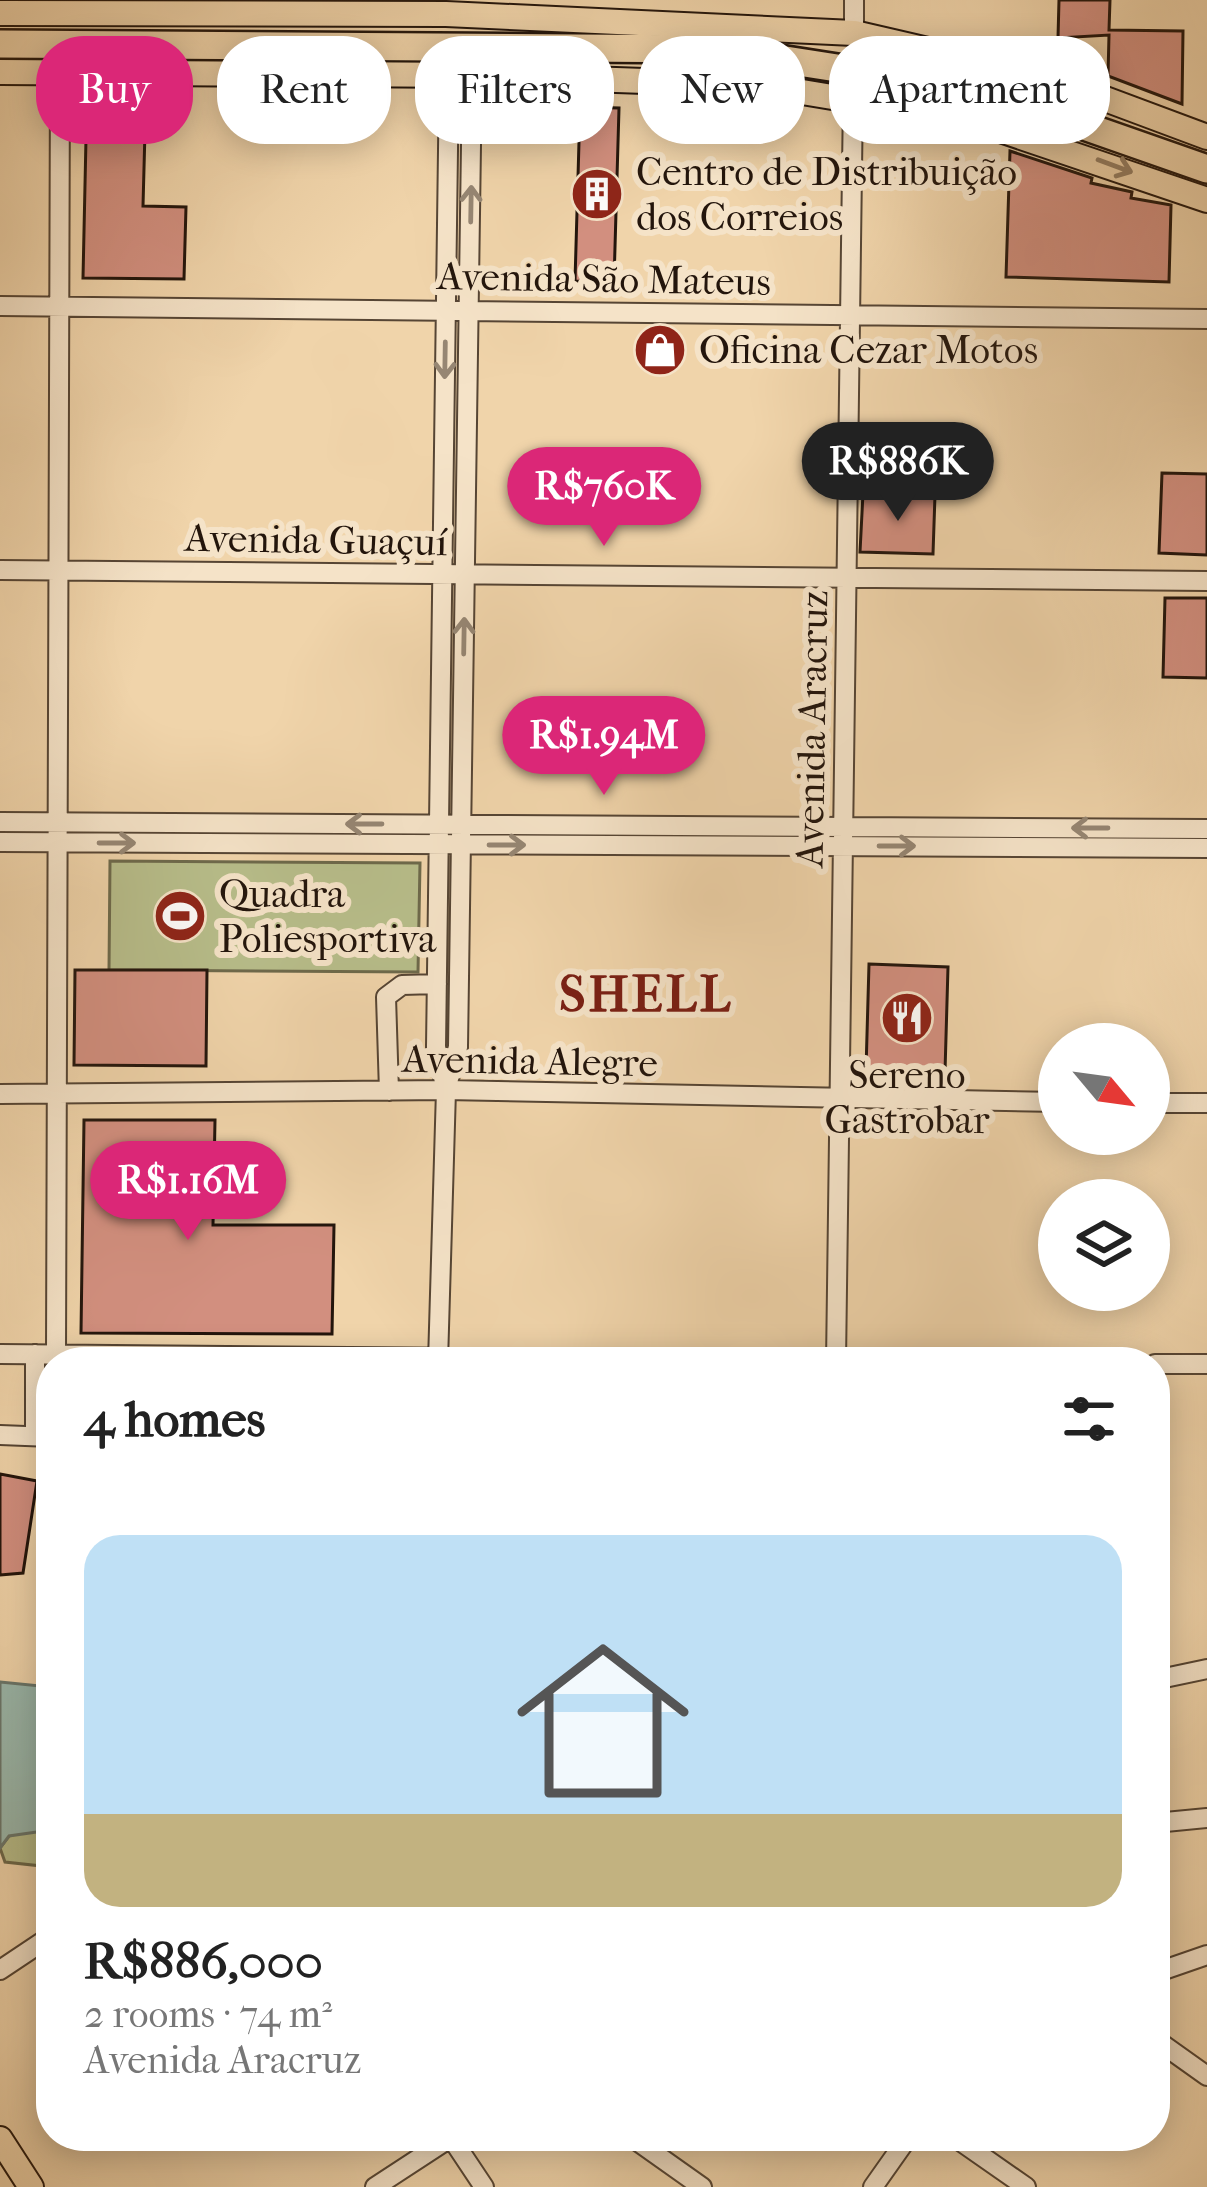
<!DOCTYPE html>
<html lang="en">
<head>
<meta charset="utf-8">
<style>
  :root { --surface:#fff; --page:#f2f2f2; --text:#222; --muted:#767676; --line:#e0e0e0; --accent:#db2777 }
  body { margin:0; font-family:"IM FELL French Canon",serif; background:var(--page); color:var(--text); height:100vh; display:flex; flex-direction:column; font-size:45px; white-space:nowrap }
  * { box-sizing:border-box; margin:0 }
  p { font-size:39px; color:var(--muted) }
  .icon { flex:none; width:66px; height:66px; fill:none; stroke:currentColor; stroke-width:2; stroke-linecap:round; stroke-linejoin:round }
  .map { position:relative; flex:1; overflow:hidden }
  .panel { position:absolute; left:36px; top:1347px; width:1134px; height:804px; display:flex; flex-direction:column; background:var(--surface); border-radius:48px; box-shadow:0 6px 30px #0003 }
  .panel>* { flex:none }
  .top-card { position:absolute; left:36px; top:36px; width:1137px; height:108px; display:flex; gap:24px }
  .needle { width:78px; rotate:119deg }
  .buttons { position:absolute; left:1038px; top:1023px; display:grid; gap:24px }
  .buttons a { display:grid; place-items:center; width:132px; height:132px; border-radius:50%; background:var(--surface); box-shadow:0 6px 30px #0003; font-size:60px }
  .price { position:absolute; translate:-50% -102px; padding:0 27px; border-radius:42px; background:var(--accent); color:#fff; font-size:39px; line-height:78px; filter:drop-shadow(0 3px 6px #0008) }
  .price::after { content:''; position:absolute; left:50%; top:72px; width:36px; height:27px; margin-left:-18px; background:inherit; clip-path:polygon(0 0,100% 0,50% 100%) }
  .price.on { background:#222; color:#fff }
  ul { padding:0; list-style:none }
  li { display:grid; align-content:center; gap:24px; height:636px; padding:0 48px }
  li+li { border-top:3px solid var(--line) }
  li span { display:grid; place-items:center; height:372px; border-radius:36px; color:#555 }
  li>.icon { margin-inline-start:auto }
  span .icon { width:216px; height:216px; fill:#fffc; stroke-width:1 }
  li b { font-size:51px }
  h2 { display:flex; justify-content:space-between; align-items:center; height:144px; padding:0 48px; font-size:51px }
  .chip { padding:0 42px; border-radius:48px; background:var(--surface); box-shadow:0 6px 30px #0003; font-size:42px; line-height:108px }
  .chip.on { background:var(--accent); color:#fff }
  .map>svg:first-child { display:block }
  .green { fill:#b7bd8a; stroke:#6d694b; stroke-width:3 }
  .water { fill:#9ab8ac; stroke:#6a776c; stroke-width:3 }
  .building { fill:#d28f7f; stroke:#23150c; stroke-width:3 }
  .lines { fill:none; stroke-linecap:round; stroke-linejoin:round }
  .minor-casing { stroke:#564534; stroke-width:22 }
  .major-casing { stroke:#23150c; stroke-width:28 }
  .highway-casing { stroke:#23150c; stroke-width:32 }
  .minor { stroke:#f5e3c8; stroke-width:18 }
  .major { stroke:#f0d4aa; stroke-width:24 }
  .highway { stroke:#f0d4aa; stroke-width:27 }
  .oneway { stroke:#947e63 }
  .oneway2 { stroke:#968673 }
  .labels { text-anchor:middle; dominant-baseline:central; stroke-width:12; stroke-linejoin:round; paint-order:stroke }
  .poi-label { font-size:39px; fill:#23150c; stroke:#f5e3c8; text-anchor:start }
  .street-label { font-size:39px; fill:#23150c; stroke:#f5e3c8 }
  .district-label { font-size:51px; font-weight:bold; letter-spacing:3px; fill:#7a1f14; stroke:#f5e3c8 }
</style>
</head>
<body>
<div class="map">
<svg width="1207" height="2187" viewBox="0 0 1207 2187">
  <rect width="100%" height="100%" fill="#f0d4aa"/>
  <filter id="stains"><feTurbulence type="fractalNoise" baseFrequency=".00167" numOctaves="4"/><feColorMatrix values="0 0 0 0 .2 0 0 0 0 .09 0 0 0 0 .02 0 0 0 .5 -.17"/></filter>
  <radialGradient id="worn" r=".72"><stop offset=".6" stop-color="#630" stop-opacity="0"/><stop offset="1" stop-color="#630" stop-opacity=".3"/></radialGradient>
  <!-- green -->
  <path class="green" d="M110,861l310,2 -2,109 -309,-2z
    M30,1829l21,1v37l-46,-5 -5,-14 9,-12z"/>
  <!-- water -->
  <path class="water" d="M0,1682l51,5v143l-42,6 -9,12z"/>
  <!-- building -->
  <path class="building" d="M1059,0h51l-1,30 74,1 -1,73 -74,-28 1,-41 -51,3z
    M87,92l59,1 -3,113 43,1 -2,72 -101,-1z
    M580,107l39,1 -5,174 -39,-1z
    M1010,151l82,27 -1,5 41,9 -1,6 40,7 -2,77 -163,-5z
    M1162,473l45,1v81l-48,-2z
    M863,493l72,2 -2,59 -73,-2z
    M1165,598h42v80l-44,-1z
    M869,964l79,3 -3,105 -79,-2z
    M75,970h132l-1,96 -132,-1z
    M84,1120h131l-2,105h121l-2,109 -251,-1z
    M0,1474l37,7 -14,92 -23,2z"/>
  <g class="lines">
    <!-- minor casing -->
    <g class="minor-casing">
      <path id="minor" d="M854,0v33
        M0,306l1207,13
        M0,570l1207,11
        M0,822l1207,7
        M0,842l1207,6
        M446,1089l12,-42 14,-972
        M389,1091l-3,-94 16,-12 35,-1
        M0,1094l446,-4 613,12
        M1149,1103h58
        M0,1354l938,8
        M56,1354l4,-1282
        M438,1362l8,-272 -10,-43 13,-972
        M836,1362l17,-1266
        M1155,1364h52
        M0,1435l51,2
        M35,1436v-82
        M1155,1680l52,-11
        M1155,1823l52,-5
        M0,1970l51,-34
        M1155,1973l52,-18
        M1155,2039l52,37
        M450,2136l34,51
        M630,2136l72,51
        M953,2136l73,51
        M375,2187l75,-49
        M873,2187l36,-51"/>
    </g>
    <!-- major casing -->
    <g class="major-casing">
      <path id="major" d="M0,13l446,1 408,19 195,45 158,59
        M0,72l472,3 288,10 211,35 236,80
        M0,2139l31,48"/>
    </g>
    <!-- highway casing -->
    <g class="highway-casing">
      <path id="highway" d="M0,44l715,5 225,35 90,23 177,62"/>
    </g>
    <!-- minor -->
    <use href="#minor" class="minor"/>
    <!-- major -->
    <use href="#major" class="major"/>
    <!-- highway -->
    <use href="#highway" class="highway"/>
  </g>
  <!-- one-way arrows -->
  <defs><path id="oneway-shaft" d="M-6 0H5M1.5-3L5.5 0L1.5 3" fill="none" stroke-width="1.6" stroke-linecap="round" stroke-linejoin="round" transform="scale(3)"/></defs>
  <use class="oneway" href="#oneway-shaft" transform="translate(1115 166) rotate(20)"/>
  <g class="oneway2">
    <use href="#oneway-shaft" transform="translate(471 204) rotate(-89)"/>
    <use href="#oneway-shaft" transform="translate(445 360) rotate(91)"/>
    <use href="#oneway-shaft" transform="translate(464 636) rotate(-89)"/>
    <use href="#oneway-shaft" transform="translate(364 824) rotate(-180)"/>
    <use href="#oneway-shaft" transform="translate(1090 828) rotate(-180)"/>
    <use href="#oneway-shaft" transform="translate(117 843)"/>
    <use href="#oneway-shaft" transform="translate(507 845)"/>
    <use href="#oneway-shaft" transform="translate(897 846)"/>
  </g>
  <!-- icons -->
  <defs>
    <g id="building-disc" transform="scale(2.7)"><circle r="9.5" fill="#8f2418" stroke="#f5e3c8"/><path d="M-4-6H4V6H1V3H-1V6H-4ZM-2.5-4.3h1.7v1.8h-1.7ZM.8-4.3h1.7v1.8H.8ZM-2.5-1h1.7V.8h-1.7ZM.8-1h1.7V.8H.8Z" fill="#fff"/></g>
    <g id="shop-disc" transform="scale(2.7)"><circle r="9.5" fill="#8f2418" stroke="#f5e3c8"/><path d="M-5-2.5h2.3a2.7 3.5 0 0 1 5.4 0H5L5.5 6h-11ZM-1.5-2.5h3a1.5 2.3 0 0 0-3 0Z" fill="#fff"/></g>
    <g id="stadium-disc" transform="scale(2.7)"><circle r="9.5" fill="#8f2418" stroke="#f5e3c8"/><path d="M0-5a6.5 5 0 1 0 0 10a6.5 5 0 1 0 0-10ZM-3.5-1.8h7v3.6h-7Z" fill="#fff"/></g>
    <g id="restaurant-disc" transform="scale(2.7)"><circle r="9.5" fill="#8f2418" stroke="#f5e3c8"/><path d="M-5-6h1v4h1v-4h1v4h1v-4h1v5L-1.5 .5V6h-2V.5L-5-1ZM5-6V6H3V1.5H1.5Q1.5-4 5-6Z" fill="#fff"/></g>
  </defs>
  <g fill-rule="evenodd">
    <use href="#building-disc" x="597" y="194"/>
    <use href="#shop-disc" x="660" y="350"/>
    <use href="#stadium-disc" x="180" y="916"/>
    <use href="#restaurant-disc" x="907" y="1018"/>
  </g>
  <g class="labels">
    <!-- poi labels -->
    <g class="poi-label">
      <text x="636" y="172">Centro de Distribuição<tspan x="636" dy="45">dos Correios</tspan></text>
      <text x="699" y="350">Oficina Cezar Motos</text>
      <text x="219" y="894">Quadra<tspan x="219" dy="45">Poliesportiva</tspan></text>
      <text x="907" y="1075" text-anchor="middle">Sereno<tspan x="907" dy="45">Gastrobar</tspan></text>
    </g>
    <!-- street labels -->
    <g class="street-label">
      <text transform="translate(604 279) rotate(1)">Avenida São Mateus</text>
      <text transform="translate(316 540) rotate(1)">Avenida Guaçuí</text>
      <text transform="translate(812 729) rotate(-89)">Avenida Aracruz</text>
      <text transform="translate(530 1061) rotate(1)">Avenida Alegre</text>
    </g>
    <!-- district labels -->
    <g class="district-label">
      <text x="646" y="994">SHELL</text>
    </g>
  </g>
  <rect width="100%" height="100%" filter="url(#stains)"/>
  <rect width="100%" height="100%" fill="url(#worn)"/>
</svg>
<div class="buttons">
<a><svg class="needle" viewBox="-14 -14 28 28"><path d="M0-13l5 13h-10z" fill="#e53935"/><path d="M0 13l5-13h-10z" fill="#767676"/></svg></a>
<a><svg class="icon" aria-label="layers" viewBox="0 0 24 24"><path d="M12 4l9 5-9 5-9-5zM3 14l9 5 9-5"/></svg></a>
</div>
<b class="price on" style="left:898px;top:524px">R$886K</b>
<b class="price" style="left:604px;top:549px">R$760K</b>
<b class="price" style="left:604px;top:798px">R$1.94M</b>
<b class="price" style="left:188px;top:1243px">R$1.16M</b>
<div class="top-card">
<a class="chip on">Buy</a>
<a class="chip">Rent</a>
<a class="chip">Filters</a>
<a class="chip">New</a>
<a class="chip">Apartment</a>
</div>
<section class="panel">
<h2>4 homes<svg class="icon" aria-label="filters" viewBox="0 0 24 24"><path d="M4 7h16M4 17h16"/><circle cx="9" cy="7" r="2"/><circle cx="15" cy="17" r="2"/></svg></h2>
<ul>
<li><span style="background:linear-gradient(#bfe0f5 75%,#c2b280 0)"><svg class="icon" aria-label="home" viewBox="0 0 24 24"><path d="M3 11l9-7 9 7M6 9v11h12V9"/></svg></span><div><b>R$886,000</b><p>2 rooms · 74 m²</p><p>Avenida Aracruz</p></div></li>
</ul>
</section>
</div>
</body>
</html>
